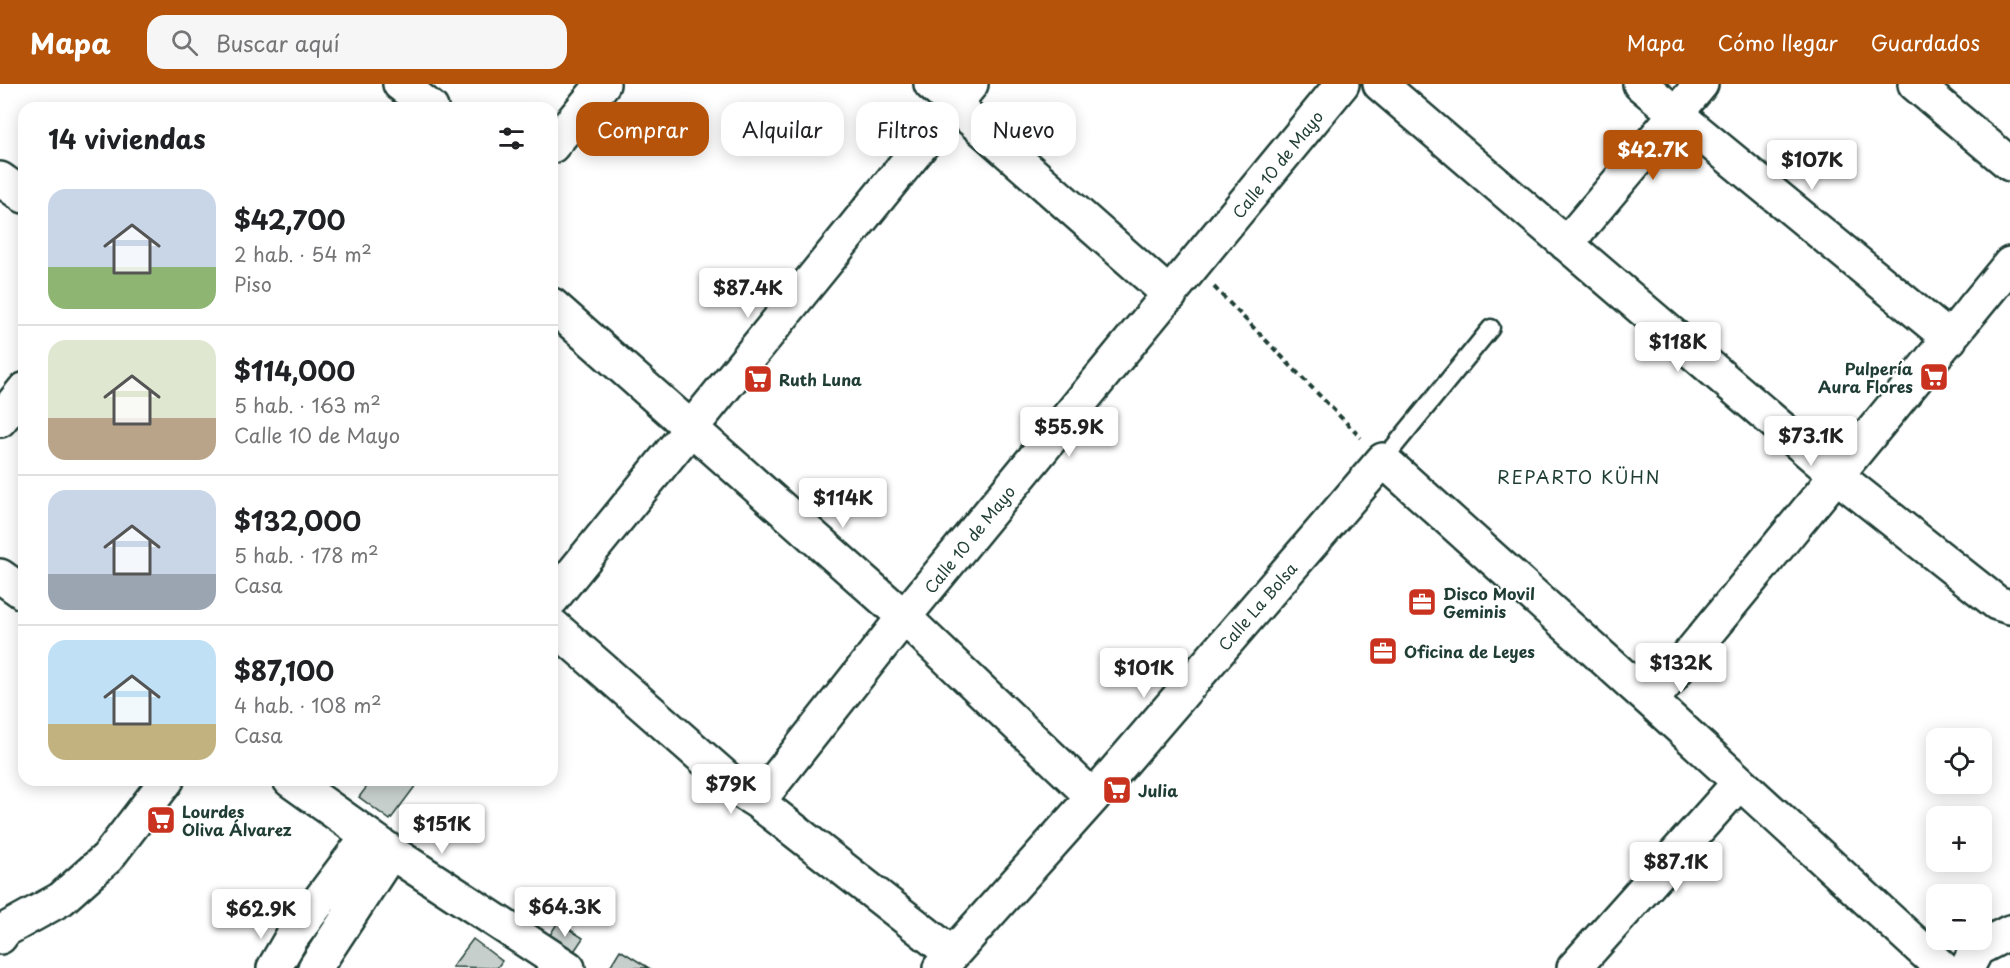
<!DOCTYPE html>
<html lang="es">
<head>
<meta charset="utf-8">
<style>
  :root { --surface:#fff; --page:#f6f6f6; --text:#202124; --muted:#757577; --line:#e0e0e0; --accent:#b45309 }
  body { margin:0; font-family:"Playpen Sans",sans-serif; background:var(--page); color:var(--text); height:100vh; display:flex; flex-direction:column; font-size:22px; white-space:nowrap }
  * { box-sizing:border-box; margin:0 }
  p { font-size:20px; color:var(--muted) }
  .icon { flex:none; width:33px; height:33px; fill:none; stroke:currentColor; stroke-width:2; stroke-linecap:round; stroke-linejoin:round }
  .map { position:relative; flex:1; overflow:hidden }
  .side { position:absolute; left:18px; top:18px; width:540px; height:684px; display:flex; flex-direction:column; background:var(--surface); border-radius:18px; box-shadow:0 3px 15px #0003 }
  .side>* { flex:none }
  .banner { position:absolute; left:576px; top:18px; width:570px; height:54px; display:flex; gap:12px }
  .tools { position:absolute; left:1926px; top:644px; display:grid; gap:12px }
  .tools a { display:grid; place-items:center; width:66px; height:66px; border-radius:12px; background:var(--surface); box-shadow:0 3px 15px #0003; font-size:30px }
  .price { position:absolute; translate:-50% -51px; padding:0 14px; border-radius:6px; background:#fff; color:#222; font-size:20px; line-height:39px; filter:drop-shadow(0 2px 3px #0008) }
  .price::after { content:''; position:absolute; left:50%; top:36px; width:18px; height:14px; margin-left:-9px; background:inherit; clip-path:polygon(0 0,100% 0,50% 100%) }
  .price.current { background:var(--accent); color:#fff }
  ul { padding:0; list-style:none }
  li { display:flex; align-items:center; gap:18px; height:150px; padding:0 30px }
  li+li { border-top:2px solid var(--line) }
  li span { display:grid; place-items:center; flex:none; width:168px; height:120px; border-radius:18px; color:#555 }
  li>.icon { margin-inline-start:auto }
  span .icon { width:72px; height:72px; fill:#fffc; stroke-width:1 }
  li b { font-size:26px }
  h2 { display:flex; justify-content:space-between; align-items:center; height:72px; padding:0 30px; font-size:26px }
  .tag { padding:0 21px; border-radius:18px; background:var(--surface); box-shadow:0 3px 15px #0003; font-size:21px; line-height:54px }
  .tag.current { background:var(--accent); color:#fff }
  header { display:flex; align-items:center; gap:36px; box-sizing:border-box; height:84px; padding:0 30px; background:var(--accent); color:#fff }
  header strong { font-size:28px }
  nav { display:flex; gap:33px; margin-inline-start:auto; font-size:21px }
  .search { width:420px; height:54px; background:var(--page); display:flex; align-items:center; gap:15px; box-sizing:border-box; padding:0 21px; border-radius:18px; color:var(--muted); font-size:22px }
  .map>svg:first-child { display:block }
  .building { fill:#c7cfcc; stroke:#1f3d34; stroke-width:1.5 }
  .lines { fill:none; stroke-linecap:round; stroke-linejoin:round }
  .lane-casing { stroke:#1f3d34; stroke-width:21 }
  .street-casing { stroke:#1f3d34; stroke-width:38 }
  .secondary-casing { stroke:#1f3d34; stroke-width:38 }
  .path { stroke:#1f3d34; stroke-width:4; stroke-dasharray:6 4.5; stroke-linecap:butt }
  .lane { stroke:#fff; stroke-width:16 }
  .street { stroke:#fff; stroke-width:33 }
  .secondary { stroke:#fff; stroke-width:33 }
  .labels { text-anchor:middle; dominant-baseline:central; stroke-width:4.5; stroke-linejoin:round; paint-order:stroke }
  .street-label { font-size:16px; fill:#1f3d34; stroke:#fff }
  .poi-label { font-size:16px; font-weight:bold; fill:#1f3d34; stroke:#fff; text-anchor:start }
  .neighbourhood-label { font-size:18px; letter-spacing:1.5px; fill:#1f3d34; stroke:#fff }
</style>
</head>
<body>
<header>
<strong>Mapa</strong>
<div class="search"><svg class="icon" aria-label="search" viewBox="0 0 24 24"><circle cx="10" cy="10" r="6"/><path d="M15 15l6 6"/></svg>Buscar aquí</div>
<nav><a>Mapa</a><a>Cómo llegar</a><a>Guardados</a></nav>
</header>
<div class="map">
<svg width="2010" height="884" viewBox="0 0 2010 884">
  <rect width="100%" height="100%" fill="#fff"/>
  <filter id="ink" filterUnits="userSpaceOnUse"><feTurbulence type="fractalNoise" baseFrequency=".0167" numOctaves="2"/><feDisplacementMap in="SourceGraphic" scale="12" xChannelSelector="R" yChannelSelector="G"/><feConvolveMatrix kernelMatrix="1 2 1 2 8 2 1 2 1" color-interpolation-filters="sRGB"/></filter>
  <g filter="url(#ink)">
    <!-- building -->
    <path class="building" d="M372,696h45l2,1 -29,39 -31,-23z
      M558,838l25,16 -10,15 -25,-15z
      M473,855l29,22 -5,7 -45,-1z
      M620,866l29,18h-40z"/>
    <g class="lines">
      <!-- lane casing -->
      <g class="lane-casing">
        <path id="lane" d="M1383,376l108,-132"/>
      </g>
      <!-- street casing -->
      <g class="street-casing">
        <path id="street" d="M400,0l31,24
          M931,0l239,211
          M1380,0l457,392 160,127 13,4
          M1640,0l310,255
          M1915,0l95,80
          M552,62l51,-62
          M0,95l24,17
          M1566,160l135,-160
          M552,221l352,312 189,180
          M0,336l24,-30
          M552,515l419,-515
          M552,541l190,167 16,10 194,152
          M1651,617l359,-437
          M758,718l146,-185 438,-533
          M0,853l5,-7 56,-31 46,-41 60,-78
          M274,884l18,-31 76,-101
          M315,884l76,-116
          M940,884l153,-171 290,-337 268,241 291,267
          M1574,884l165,-185"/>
      </g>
      <!-- secondary casing -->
      <g class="secondary-casing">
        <path id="secondary" d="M0,492l24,17
          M290,696l101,72 177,116
          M1967,884l10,-19 33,-17"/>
      </g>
      <!-- path -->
      <path class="path" d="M1214,203l147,151"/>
      <!-- lane -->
      <use href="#lane" class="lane"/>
      <!-- street -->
      <use href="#street" class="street"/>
      <!-- secondary -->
      <use href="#secondary" class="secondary"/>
    </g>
  </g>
  <!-- icons -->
  <defs>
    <g id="supermarket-square" transform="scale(1.5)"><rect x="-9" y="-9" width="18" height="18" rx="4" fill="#c8321e" stroke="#fff"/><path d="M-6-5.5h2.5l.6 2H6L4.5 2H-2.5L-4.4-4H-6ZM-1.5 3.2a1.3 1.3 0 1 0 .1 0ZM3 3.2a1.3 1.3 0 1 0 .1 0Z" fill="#fff"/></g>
    <g id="office-square" transform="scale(1.5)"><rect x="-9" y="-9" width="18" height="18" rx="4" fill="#c8321e" stroke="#fff"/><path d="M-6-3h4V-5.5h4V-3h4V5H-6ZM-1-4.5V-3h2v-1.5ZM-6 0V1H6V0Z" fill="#fff"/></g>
  </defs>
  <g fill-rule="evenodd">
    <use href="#supermarket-square" x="1934" y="293"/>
    <use href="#supermarket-square" x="758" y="295"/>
    <use href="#office-square" x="1422" y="518"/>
    <use href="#office-square" x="1383" y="567"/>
    <use href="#supermarket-square" x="1117" y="706"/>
    <use href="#supermarket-square" x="161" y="736"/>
  </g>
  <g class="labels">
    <!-- street labels -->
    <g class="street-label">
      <text transform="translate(1277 80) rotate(-51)">Calle 10 de Mayo</text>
      <text transform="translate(969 455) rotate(-51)">Calle 10 de Mayo</text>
      <text transform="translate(1257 522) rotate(-49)">Calle La Bolsa</text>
    </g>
    <!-- poi labels -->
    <g class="poi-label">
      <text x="1913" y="284" text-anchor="end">Pulpería<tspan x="1913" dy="18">Aura Flores</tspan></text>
      <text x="779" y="295">Ruth Luna</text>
      <text x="1443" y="509">Disco Movil<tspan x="1443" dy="18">Geminis</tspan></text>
      <text x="1404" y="567">Oficina de Leyes</text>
      <text x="1138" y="706">Julia</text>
      <text x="182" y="727">Lourdes<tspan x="182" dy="18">Oliva Álvarez</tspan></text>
    </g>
    <!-- neighbourhood labels -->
    <g class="neighbourhood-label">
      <text x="1579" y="392">REPARTO KÜHN</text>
    </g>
  </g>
</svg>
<div class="tools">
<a><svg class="icon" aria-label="locate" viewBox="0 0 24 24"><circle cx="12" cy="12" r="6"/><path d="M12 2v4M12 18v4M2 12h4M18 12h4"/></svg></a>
<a>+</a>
<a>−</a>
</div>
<b class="price current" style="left:1653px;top:97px">$42.7K</b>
<b class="price" style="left:1812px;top:107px">$107K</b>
<b class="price" style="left:748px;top:235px">$87.4K</b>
<b class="price" style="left:1678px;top:289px">$118K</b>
<b class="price" style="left:1069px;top:374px">$55.9K</b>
<b class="price" style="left:1811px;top:383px">$73.1K</b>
<b class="price" style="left:843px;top:445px">$114K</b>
<b class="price" style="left:1681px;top:610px">$132K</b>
<b class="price" style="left:1144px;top:615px">$101K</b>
<b class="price" style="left:731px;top:731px">$79K</b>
<b class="price" style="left:442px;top:771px">$151K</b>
<b class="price" style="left:1676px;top:809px">$87.1K</b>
<b class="price" style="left:565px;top:854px">$64.3K</b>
<b class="price" style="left:261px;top:856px">$62.9K</b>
<div class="banner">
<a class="tag current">Comprar</a>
<a class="tag">Alquilar</a>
<a class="tag">Filtros</a>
<a class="tag">Nuevo</a>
</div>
<section class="side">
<h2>14 viviendas<svg class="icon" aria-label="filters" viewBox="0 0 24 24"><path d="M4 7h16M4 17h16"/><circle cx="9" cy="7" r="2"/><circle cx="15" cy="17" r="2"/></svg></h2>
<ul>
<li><span style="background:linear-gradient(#c9d6e8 65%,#8fb573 0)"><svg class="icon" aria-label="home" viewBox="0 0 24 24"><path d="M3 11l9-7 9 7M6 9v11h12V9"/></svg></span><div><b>$42,700</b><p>2 hab. · 54 m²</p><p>Piso</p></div></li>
<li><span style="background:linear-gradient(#dfe7d0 65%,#b9a48a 0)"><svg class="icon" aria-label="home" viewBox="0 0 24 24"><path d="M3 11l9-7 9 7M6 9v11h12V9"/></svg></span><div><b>$114,000</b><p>5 hab. · 163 m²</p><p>Calle 10 de Mayo</p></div></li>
<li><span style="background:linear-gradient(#c9d6e8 70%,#9aa5b1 0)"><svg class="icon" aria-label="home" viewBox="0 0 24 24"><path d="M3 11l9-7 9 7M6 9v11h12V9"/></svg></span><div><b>$132,000</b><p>5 hab. · 178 m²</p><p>Casa</p></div></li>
<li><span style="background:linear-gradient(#bfe0f5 70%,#c2b280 0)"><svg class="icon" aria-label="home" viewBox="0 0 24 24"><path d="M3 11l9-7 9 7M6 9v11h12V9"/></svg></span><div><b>$87,100</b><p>4 hab. · 108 m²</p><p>Casa</p></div></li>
</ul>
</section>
</div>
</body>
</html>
